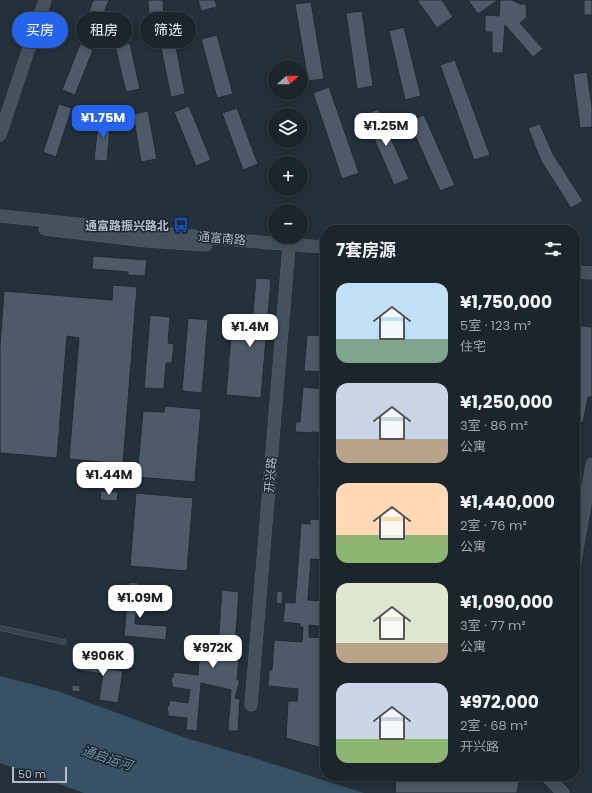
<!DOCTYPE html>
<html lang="zh">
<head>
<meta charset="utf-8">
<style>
  :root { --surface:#1a252c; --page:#273138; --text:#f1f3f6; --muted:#9fa5a9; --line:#384248; --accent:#2563eb }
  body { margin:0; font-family:Poppins,"Noto Sans SC",sans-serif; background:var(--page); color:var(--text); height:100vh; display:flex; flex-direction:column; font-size:15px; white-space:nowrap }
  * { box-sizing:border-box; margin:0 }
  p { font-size:13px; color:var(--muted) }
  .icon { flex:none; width:22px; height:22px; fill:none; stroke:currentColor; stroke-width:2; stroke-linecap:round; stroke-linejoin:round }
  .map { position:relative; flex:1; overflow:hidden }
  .drawer { position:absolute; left:320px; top:225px; width:260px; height:556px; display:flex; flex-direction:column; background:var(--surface); border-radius:16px; box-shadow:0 2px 10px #0003,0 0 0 1px var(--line) }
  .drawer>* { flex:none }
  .hud { position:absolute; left:12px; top:12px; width:248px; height:36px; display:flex; gap:8px }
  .needle { width:26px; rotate:70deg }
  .controls { position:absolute; left:268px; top:60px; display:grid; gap:8px }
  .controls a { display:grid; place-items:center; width:40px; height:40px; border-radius:50%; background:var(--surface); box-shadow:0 2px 10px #0003,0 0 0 1px var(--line); font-size:20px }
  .scale { position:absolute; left:12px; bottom:10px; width:55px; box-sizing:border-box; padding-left:4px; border:2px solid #b2bdc7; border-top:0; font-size:11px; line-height:14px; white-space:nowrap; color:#b2bdc7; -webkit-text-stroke:3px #1c2730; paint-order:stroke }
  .price { position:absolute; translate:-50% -34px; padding:0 9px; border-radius:8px; background:#fff; color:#222; font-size:13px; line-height:26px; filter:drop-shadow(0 1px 2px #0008) }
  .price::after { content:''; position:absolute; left:50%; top:24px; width:12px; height:9px; margin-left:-6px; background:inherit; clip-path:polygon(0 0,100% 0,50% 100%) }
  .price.selected { background:var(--accent); color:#fff }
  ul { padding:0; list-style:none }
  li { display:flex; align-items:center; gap:12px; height:100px; padding:0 16px }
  li span { display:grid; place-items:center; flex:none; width:112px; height:80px; border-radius:12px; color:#555 }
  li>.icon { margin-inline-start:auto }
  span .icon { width:48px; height:48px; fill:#fffc; stroke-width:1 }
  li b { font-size:17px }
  h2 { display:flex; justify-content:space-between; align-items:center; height:48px; padding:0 16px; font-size:17px }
  .tag { padding:0 14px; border-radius:18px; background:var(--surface); box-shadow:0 2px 10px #0003,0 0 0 1px var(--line); font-size:14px; line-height:36px }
  .tag.selected { background:var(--accent); color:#fff }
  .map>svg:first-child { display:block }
  .water { fill:#385164 }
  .building { fill:#4c5b67; stroke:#1e2932 }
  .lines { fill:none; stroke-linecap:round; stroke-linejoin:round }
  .lane-casing { stroke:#556069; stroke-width:5.5 }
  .secondary-casing { stroke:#556069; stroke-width:13 }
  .lane { stroke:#37424b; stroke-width:4.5 }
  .secondary { stroke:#45525e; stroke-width:12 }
  .labels { text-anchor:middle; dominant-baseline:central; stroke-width:3; stroke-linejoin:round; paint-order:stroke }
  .poi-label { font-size:12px; font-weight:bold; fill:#b2bdc7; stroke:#1c2730; text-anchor:end }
  .street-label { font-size:12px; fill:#b2bdc7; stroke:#1c2730 }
  .water-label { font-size:13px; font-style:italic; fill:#7293aa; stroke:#1c2730 }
</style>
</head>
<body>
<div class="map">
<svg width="592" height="793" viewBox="0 0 592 793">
  <rect width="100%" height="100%" fill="#23313b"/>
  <!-- water -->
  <path class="water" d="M0,676l57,15 126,46 71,21 110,35h-280l-84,-30z"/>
  <!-- building -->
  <path class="building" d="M93,0h16l-7,18 -14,-4z
    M148,0h15l1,18 -15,1z
    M198,0h17l2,7 -16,4z
    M417,0h25l11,17 -16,11z
    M468,0h30l-20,14z
    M500,0h12l8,4h6l1,13 -7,6 23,26 -10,8 -28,-32 -2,28h-11v-21h-7v-17l14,1z
    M584,0h8v15h-8z
    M311,2l13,77 -16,2 -13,-77z
    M362,11l11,75 -16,3 -11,-76z
    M404,27l17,69 -16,4 -16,-69z
    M217,35l16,59 -16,4 -16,-59z
    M174,36l11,58 -14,3 -12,-58z
    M130,43l10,46 -14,3 -11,-46z
    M80,44l13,6 -18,45 -13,-5z
    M455,60l35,95 -16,5 -34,-95z
    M587,72l5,35v20l-12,1 -7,-54z
    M329,87l30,86 -17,6 -29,-86z
    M59,104l13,4 -16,49 -13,-5z
    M189,106l22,54 -15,6 -22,-54z
    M237,108l21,56 -15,6 -21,-57z
    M378,109l31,70 -15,6 -30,-70z
    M148,111l9,48 -16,3 -8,-48z
    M424,115l31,70 -15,6 -31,-69z
    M99,116l12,2 -4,43 -13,-1z
    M540,124l13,30 30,47 -12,7 -30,-47 -13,-33z
    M93,256l54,4 -2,16 -17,-1v-3l-36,-3z
    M256,278l15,1 -10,119 -35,-3 6,-73 20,2z
    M113,285l24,2 -14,177 -54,-5 10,-121 -12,-2 -10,122 -57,-5v-107l4,-55 108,9z
    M150,315l20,2 -2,26 6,1 -2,19h-6l-2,26 -20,-1z
    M188,318l20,2 -6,73 -20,-2z
    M575,325l17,2v70h-4l-5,26 -8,-1z
    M307,335l18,1v36l-21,-1z
    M303,387l22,2v44l-13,-1 -1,1 -16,-1 1,-10h4z
    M165,406l36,3 -6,73 -58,-5 6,-66 21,1z
    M318,459h7v9l-7,-1z
    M318,487l7,1v8h-7z
    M101,491l17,1 -1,9 -17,-1z
    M136,493l57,5 -6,73 -57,-5z
    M310,519l15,1v40l-14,-1 -3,41 17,1v26l-16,-2v12l16,1v111l-39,-11 2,-37h9l1,-12 -30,-3 1,-16h3l2,-30 28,2 1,-15h-3v-3l-17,-2 2,-20 10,1 6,-80 9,1z
    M129,582l10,1 -4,41 32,2 -1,14 -42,-4z
    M222,590l17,2 -4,54h5l-3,34h3l-5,18 5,1 -2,32h-10l3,-41 -30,-7 -4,48 -11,-1 1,-12 -19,-2v-5h-1l1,-6h1l1,-5 18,3 2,-13 -18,-3v-4h-1l1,-6h1l1,-5 24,3 2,-32 18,1z
    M277,591l6,1 -1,12 -6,-1z
    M81,652l17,3 -2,12 27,4 -5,32 -19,-3 4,-26 -25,-4z
    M72,685l8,1v6l-8,-1z
    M396,776h124l-3,17h-122z"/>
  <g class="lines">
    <!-- lane casing -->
    <g class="lane-casing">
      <path id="lane" d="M0,628l64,14"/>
    </g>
    <!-- secondary casing -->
    <g class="secondary-casing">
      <path id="secondary" d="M0,135l45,-135
        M0,216c108,11 216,24 325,31
        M45,229l102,12 59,4
        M575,272l17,1
        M575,561l17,-97
        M251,705l38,-460
        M547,776l16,17"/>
    </g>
    <!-- lane -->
    <use href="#lane" class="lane"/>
    <!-- secondary -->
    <use href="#secondary" class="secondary"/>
  </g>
  <!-- icons -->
  <defs>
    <g id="bus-bare" transform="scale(1.2)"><path d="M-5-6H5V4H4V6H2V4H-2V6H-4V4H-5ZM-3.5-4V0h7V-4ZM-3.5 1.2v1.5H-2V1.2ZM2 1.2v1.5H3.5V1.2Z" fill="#1a4fb4" stroke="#1c2730" stroke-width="2.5" paint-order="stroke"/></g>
  </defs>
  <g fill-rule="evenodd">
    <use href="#bus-bare" x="181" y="225"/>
  </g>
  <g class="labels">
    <!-- poi labels -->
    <g class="poi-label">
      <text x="169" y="225">通富路振兴路北</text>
    </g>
    <!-- street labels -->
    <g class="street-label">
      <text transform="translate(222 238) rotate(5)">通富南路</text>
      <text transform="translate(270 475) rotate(-85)">开兴路</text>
    </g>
    <!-- water labels -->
    <g class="water-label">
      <text transform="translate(107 758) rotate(18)">通启运河</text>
    </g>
  </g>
</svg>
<div class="controls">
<a><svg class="needle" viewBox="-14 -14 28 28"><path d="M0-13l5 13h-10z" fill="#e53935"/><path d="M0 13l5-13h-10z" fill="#9fa5a9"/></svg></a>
<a><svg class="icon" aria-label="layers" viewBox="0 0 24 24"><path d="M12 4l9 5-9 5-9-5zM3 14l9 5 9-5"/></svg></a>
<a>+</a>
<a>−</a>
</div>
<div class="scale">50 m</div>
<b class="price selected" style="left:103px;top:139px">¥1.75M</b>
<b class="price" style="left:386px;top:147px">¥1.25M</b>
<b class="price" style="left:250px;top:348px">¥1.4M</b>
<b class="price" style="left:109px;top:496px">¥1.44M</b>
<b class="price" style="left:140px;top:619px">¥1.09M</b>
<b class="price" style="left:213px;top:669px">¥972K</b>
<b class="price" style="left:103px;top:677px">¥906K</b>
<div class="hud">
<a class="tag selected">买房</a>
<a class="tag">租房</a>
<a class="tag">筛选</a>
</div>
<section class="drawer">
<h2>7套房源<svg class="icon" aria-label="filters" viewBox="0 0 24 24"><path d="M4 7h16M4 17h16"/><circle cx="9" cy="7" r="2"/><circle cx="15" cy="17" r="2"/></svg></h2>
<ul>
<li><span style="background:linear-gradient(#bfe0f5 70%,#7fa58c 0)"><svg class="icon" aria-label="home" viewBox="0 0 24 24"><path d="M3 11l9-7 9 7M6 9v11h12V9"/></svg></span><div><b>¥1,750,000</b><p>5室 · 123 m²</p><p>住宅</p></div></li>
<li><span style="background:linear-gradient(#c9d6e8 70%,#b9a48a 0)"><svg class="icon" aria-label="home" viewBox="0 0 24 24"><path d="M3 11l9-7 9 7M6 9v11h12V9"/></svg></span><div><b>¥1,250,000</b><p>3室 · 86 m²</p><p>公寓</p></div></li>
<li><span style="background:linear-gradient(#ffd9b3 65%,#8fb573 0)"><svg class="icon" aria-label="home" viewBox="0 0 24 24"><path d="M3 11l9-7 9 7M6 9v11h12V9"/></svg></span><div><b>¥1,440,000</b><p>2室 · 76 m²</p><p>公寓</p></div></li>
<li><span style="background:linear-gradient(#dfe7d0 75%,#b9a48a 0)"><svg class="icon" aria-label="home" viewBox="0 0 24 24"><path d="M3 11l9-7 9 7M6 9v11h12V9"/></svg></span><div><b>¥1,090,000</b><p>3室 · 77 m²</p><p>公寓</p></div></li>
<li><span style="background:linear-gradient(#c9d6e8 70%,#8fb573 0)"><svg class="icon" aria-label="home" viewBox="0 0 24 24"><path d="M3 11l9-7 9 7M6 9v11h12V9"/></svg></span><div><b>¥972,000</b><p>2室 · 68 m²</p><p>开兴路</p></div></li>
</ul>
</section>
</div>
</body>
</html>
